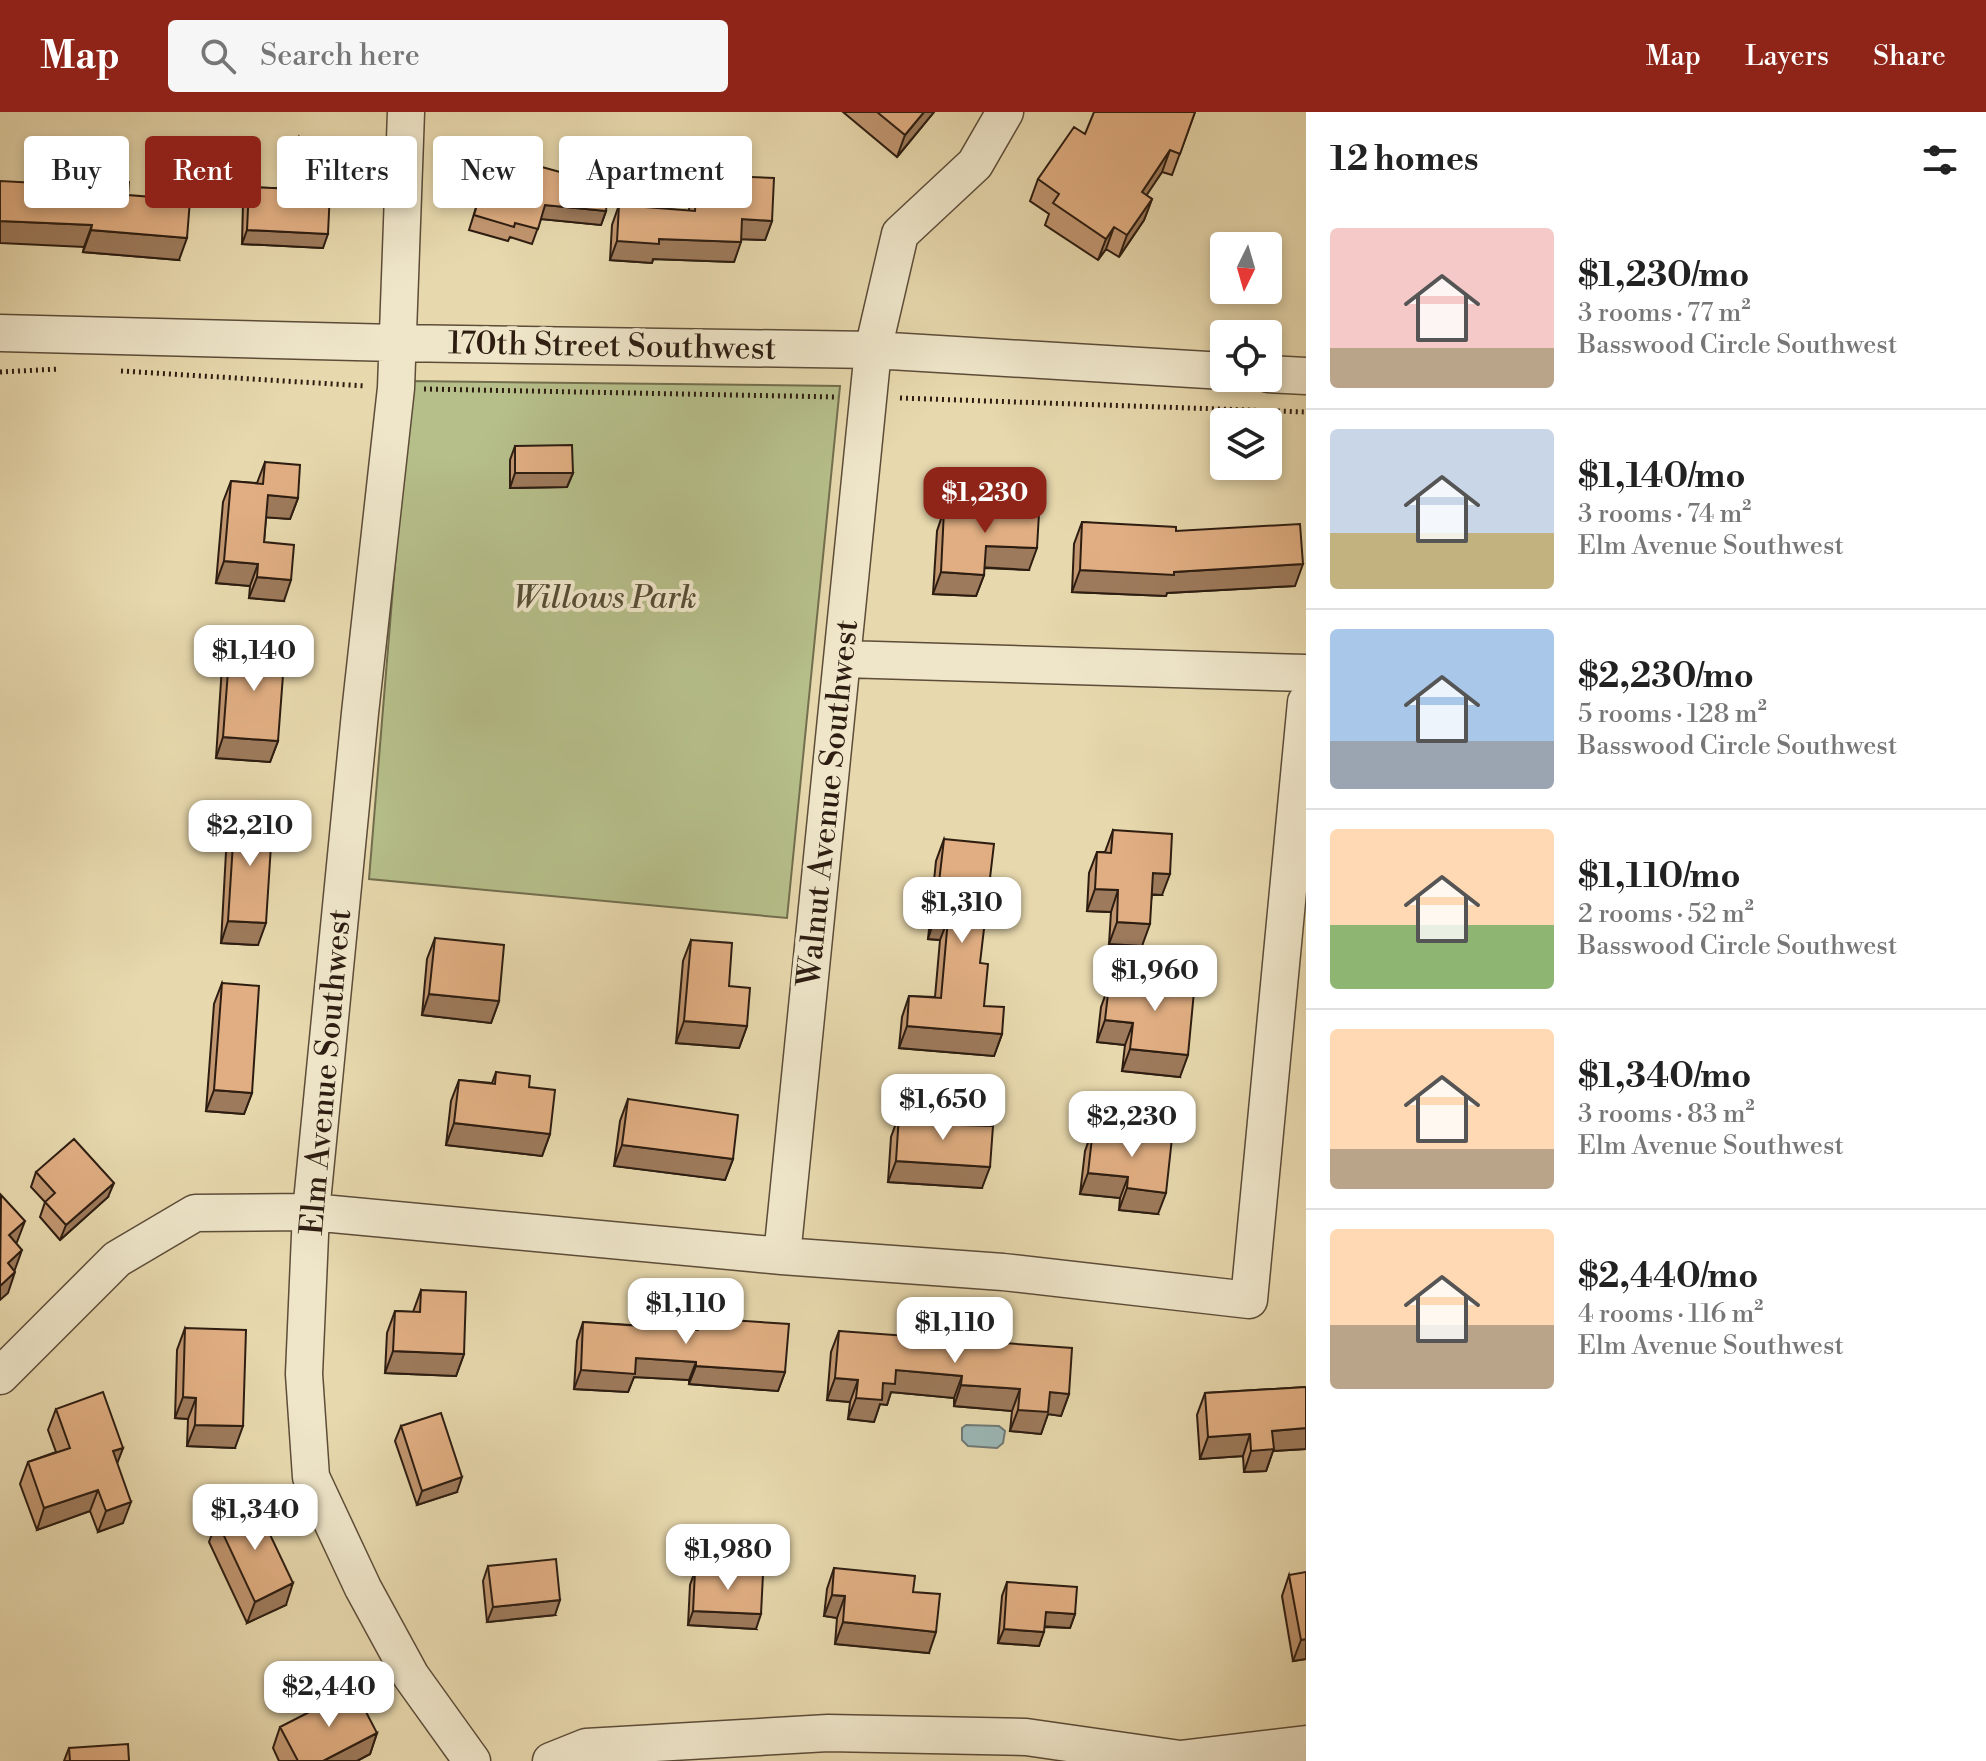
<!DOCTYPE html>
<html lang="en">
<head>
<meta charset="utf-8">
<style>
  :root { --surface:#fff; --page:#f6f6f6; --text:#222; --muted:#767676; --line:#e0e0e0; --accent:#8f2418 }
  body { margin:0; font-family:"Libre Bodoni",serif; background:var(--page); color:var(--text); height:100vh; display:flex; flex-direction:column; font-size:30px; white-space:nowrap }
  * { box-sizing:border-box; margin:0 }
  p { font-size:26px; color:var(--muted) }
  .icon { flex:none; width:44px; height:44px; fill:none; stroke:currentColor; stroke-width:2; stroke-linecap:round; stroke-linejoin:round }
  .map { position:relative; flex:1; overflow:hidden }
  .side { display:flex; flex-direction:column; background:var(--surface); width:680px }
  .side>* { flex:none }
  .hud { position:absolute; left:24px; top:24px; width:760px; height:72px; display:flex; gap:16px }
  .needle { width:52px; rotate:185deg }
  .controls { position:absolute; left:1210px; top:120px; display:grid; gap:16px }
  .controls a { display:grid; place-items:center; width:72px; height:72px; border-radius:8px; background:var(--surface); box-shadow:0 4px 12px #0003; font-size:40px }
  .price { position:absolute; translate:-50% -68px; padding:0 18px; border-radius:16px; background:#fff; color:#222; font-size:26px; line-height:52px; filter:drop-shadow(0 2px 4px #0008) }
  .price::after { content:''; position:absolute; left:50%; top:48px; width:24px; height:18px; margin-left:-12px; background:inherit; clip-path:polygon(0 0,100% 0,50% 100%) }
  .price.current { background:var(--accent); color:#fff }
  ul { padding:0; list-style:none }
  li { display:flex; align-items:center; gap:24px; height:200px; padding:0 24px }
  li+li { border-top:2px solid var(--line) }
  li span { display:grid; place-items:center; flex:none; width:224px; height:160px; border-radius:8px; color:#555 }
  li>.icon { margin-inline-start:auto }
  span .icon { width:96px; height:96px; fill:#fffc; stroke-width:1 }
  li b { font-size:34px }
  h2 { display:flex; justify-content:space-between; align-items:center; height:96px; padding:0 24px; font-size:34px }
  .chip { padding:0 28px; border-radius:8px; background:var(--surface); box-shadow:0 4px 12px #0003; font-size:28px; line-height:72px }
  .chip.current { background:var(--accent); color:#fff }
  header { display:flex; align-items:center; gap:48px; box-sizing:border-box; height:112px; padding:0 40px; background:var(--accent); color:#fff }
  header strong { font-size:38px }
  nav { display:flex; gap:44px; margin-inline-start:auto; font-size:28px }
  .search { width:560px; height:72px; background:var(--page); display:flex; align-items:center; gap:20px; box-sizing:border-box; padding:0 28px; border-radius:8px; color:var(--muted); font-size:30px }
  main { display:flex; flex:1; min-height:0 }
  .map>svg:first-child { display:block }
  .green { fill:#b6bf8a; stroke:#726e4e; stroke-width:2 }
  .water { fill:#9cb7b6; stroke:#707974; stroke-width:2 }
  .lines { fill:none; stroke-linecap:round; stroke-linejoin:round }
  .minor-casing { stroke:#5c4c38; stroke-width:39 }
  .path { stroke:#2d1d11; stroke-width:5; stroke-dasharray:2 4; stroke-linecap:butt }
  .minor { stroke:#efe6ca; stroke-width:36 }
  .wall { fill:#c19670; stroke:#2d1d11; stroke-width:2 }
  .shaded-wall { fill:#9d7a5b; stroke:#2d1d11; stroke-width:2 }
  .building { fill:#e0ae82; stroke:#2d1d11; stroke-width:2 }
  .labels { text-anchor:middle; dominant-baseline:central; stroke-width:8; stroke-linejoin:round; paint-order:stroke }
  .street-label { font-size:32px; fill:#2d1d11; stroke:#efe6ca }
  .park-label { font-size:32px; font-style:italic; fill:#564e35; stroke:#efe6ca }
</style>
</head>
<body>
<header>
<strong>Map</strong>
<div class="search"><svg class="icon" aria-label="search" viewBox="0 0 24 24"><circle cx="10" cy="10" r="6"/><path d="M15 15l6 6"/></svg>Search here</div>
<nav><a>Map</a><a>Layers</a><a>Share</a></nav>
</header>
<main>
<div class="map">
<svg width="1306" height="1649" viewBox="0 0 1306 1649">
  <rect width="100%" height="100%" fill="#e7d8ad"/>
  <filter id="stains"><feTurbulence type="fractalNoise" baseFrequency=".0025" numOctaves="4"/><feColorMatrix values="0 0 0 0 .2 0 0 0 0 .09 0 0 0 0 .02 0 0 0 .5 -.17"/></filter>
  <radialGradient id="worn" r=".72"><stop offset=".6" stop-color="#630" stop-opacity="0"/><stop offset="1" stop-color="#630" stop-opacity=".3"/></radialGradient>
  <!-- green -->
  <path class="green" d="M410,269l430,5 -53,532 -418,-39z"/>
  <!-- water -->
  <path class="water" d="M966,1313l33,1 6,5 -2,12 -6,5 -29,-2 -6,-6v-12z"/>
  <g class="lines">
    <!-- minor casing -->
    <g class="minor-casing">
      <path id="minor" d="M406,0l-10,276 -36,325 -49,499 -7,162 7,103 52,111 48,88 61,85
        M0,221l396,10 477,7 351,21
        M1268,262l38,2
        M843,547l463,14
        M782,1144l91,-906 27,-116 75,-70 30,-52
        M0,1264l117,-117 78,-46 116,-1 471,44 221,16 246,28 57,-598
        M551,1649l35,-14 242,-14 198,4 154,22 126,-15"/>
    </g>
    <!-- path -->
    <path class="path" d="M121,259l245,15
      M0,260l59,-3
      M424,277l414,8
      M900,286l406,14"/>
    <!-- minor -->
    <use href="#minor" class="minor"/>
  </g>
  <!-- wall -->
  <path class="wall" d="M843,0h91l-37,45z
    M1195,0l-23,63 -10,-3 -16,23 6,4 -8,21 -25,37 -13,-8 -8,11 -53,-35 4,-11 -19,-13 8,-22 47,-45z
    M299,25l28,53 -4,58 -81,-4 1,-42 6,-15 42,2 3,-38z
    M38,33l33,32 57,18 51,65 -96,-8 1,-5 -54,-64 1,-17z
    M509,46l97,53 -5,14 -60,-6 -9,25 -22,-7 -2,4 -39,-11 15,-48 15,4z
    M697,63l75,46 -7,19 -24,-1 -7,23 -81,-3 -1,4 -42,-3 2,-35 7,-20 70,6 1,-17z
    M515,334l58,27 -6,14 -57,1v-28z
    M265,350l33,36 -8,21 -24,-2 -2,25 20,59 -35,-3 1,-12 -34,-3 7,-81 8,-21 26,2z
    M984,385l26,14 19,59 -45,-2v7l-8,21 -43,-2 4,-63 7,-21 35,2z
    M1082,410l94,9 119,55 -128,7 -1,3 -94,-4 2,-48z
    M230,533l48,96 -8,21 -54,-4 6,-92z
    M235,700l23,133 -37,-2 6,-109z
    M1113,718l49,65h-10l-10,51 -33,-2 2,-32 -24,-1 2,-38 8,-21h8z
    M944,727l36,124 4,43 18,28 -8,22 -95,-8 3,-31 7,-21 26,1 5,-57 -12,-1 8,-78z
    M435,826l64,63 -8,22 -69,-8 5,-56z
    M691,828l38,46 18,40 -8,22 -63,-5 7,-82z
    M1136,863l44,102 -58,-6 3,-26 -28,-3 4,-35 8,-22 22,3z
    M222,871l30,110 -8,21 -38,-3 8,-107z
    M496,960l33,15 21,47 -8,22 -96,-11 5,-44 8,-21 33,3z
    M628,987l105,60 -8,21 -111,-14 6,-45z
    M899,1003l61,10 22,63 -94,-6 3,-45z
    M1093,1017l65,85 -39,-4 1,-12 -40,-4 5,-43z
    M36,1060l72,25 -48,43 -20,-23 5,-15 -14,-15z
    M421,1178l43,64 -8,22 -71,-3 2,-40 8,-22 18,1z
    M699,1206l86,54 -7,19 -89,-7v-4l-55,-3 -6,15 -54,-3 3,-48 6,-19 112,7z
    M185,1216l50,120 -48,-2 1,-27 -13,-1 2,-68z
    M839,1219l230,63 -8,22 -13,-2 -7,20 -31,-3 2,-20 -58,-5v-8l-63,-6 -4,13 -7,-1 -6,18 -26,-3 2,-17 -23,-2 4,-48z
    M1306,1275v62l-33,2 -7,20 -22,1 -1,-16 -43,3 -3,-44 8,-22z
    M56,1297l67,39 -6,15 6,60 -25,9 -8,-21 -53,19 -17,-46 8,-22 28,-10 -8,-22z
    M401,1314l56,66 -40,13 -22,-64z
    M217,1409l69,84 -39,18 -38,-81z
    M488,1454l67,49 -68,7 -4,-41z
    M834,1456l79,24 16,61 -94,-9 2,-26 -13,-2 3,-27z
    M695,1459l61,58 -68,-4 2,-40z
    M1289,1463l17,84 -13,2 -11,-65z
    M1007,1470l68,32 -5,14 -26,-1 -5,19 -41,-3 4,-47z
    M280,1615l97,6 -7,21 -13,7h-78l-6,-13z
    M69,1636l60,13h-65z"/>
  <!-- shaded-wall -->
  <path class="shaded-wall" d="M924,0h10l-37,45 8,-22z
    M1170,38l-8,22 -28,42 8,-22z
    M1152,87l-8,21 -25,37 8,-22z
    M545,93l61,6 -5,14 -61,-6z
    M742,107l30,2 -7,19 -30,-1z
    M0,109l92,4 -8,22 -84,-4z
    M1114,115l-8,22 -8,11 8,-21z
    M91,118l96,8 -8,22 -96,-8z
    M247,118l81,4 -5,14 -81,-4z
    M659,127l82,3 -7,20 -81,-3 -1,4 -42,-3 7,-19z
    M515,361h58l-6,14 -57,1z
    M268,383l30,3 -8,21 -29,-2z
    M986,434l51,2 -8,22 -51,-3z
    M224,449l34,3 -8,22 -34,-3z
    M1303,452l-8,22 -128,7 -1,3 -94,-4 8,-22 94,2z
    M941,460l43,3 -8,21 -43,-2z
    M257,465l34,3 -7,21 -35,-3z
    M223,625l55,4 -8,21 -54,-4z
    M1153,761l17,1 -8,21 -17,-1z
    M1095,777l23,1 -7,22 -24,-1z
    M935,805l13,2 -8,21 -12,-1z
    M228,809l38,2 -8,22 -37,-2z
    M1117,810l33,2 -8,22 -33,-2z
    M429,882l70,7 -8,22 -69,-8z
    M1105,908l28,3 -8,22 -28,-3z
    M684,909l63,5 -8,22 -63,-5z
    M907,914l95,8 -8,22 -95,-8z
    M1130,937l58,6 -8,22 -58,-6z
    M214,978l38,3 -8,21 -38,-3z
    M454,1011l96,11 -8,22 -96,-11z
    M622,1033l111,14 -8,21 -111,-14z
    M896,1049l94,6 -8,21 -94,-6z
    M1088,1061l40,4 -8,21 -40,-4z
    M114,1071l-6,14 -48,43 6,-15z
    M1127,1076l39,5 -8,21 -39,-4z
    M25,1109l-8,21 -16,15 8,-22z
    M22,1138l-8,22 -6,-9z
    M15,1160l-7,21 -8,7v-14z
    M393,1239l71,3 -8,22 -71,-3z
    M636,1246l60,4 -7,18 -55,-3 -6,15 -54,-3 7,-19z
    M696,1254l89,6 -7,19 -89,-7z
    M896,1258l66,6 -8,22 -63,-6 -4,13 -7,-1 -6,18 -26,-3 8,-21 27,-15z
    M835,1266l23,2 -8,22 -23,-2z
    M961,1273l59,4 -8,22 -58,-5z
    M1050,1280l19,2 -8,22 -13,-2 -7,20 -31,-3 8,-21z
    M183,1285l13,1 -8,21 -13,-1z
    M195,1313l48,1 -8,22 -48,-2z
    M1306,1316v21l-33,2 -7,20 -22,1 7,-21 21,-20z
    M1250,1322l-7,22 -43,3 8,-22z
    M123,1336l-8,21 -2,-18z
    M462,1365l-5,15 -40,13 5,-14z
    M98,1378l-8,21 -53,19 7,-22z
    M131,1390l-8,21 -25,9 8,-21z
    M293,1471l-7,22 -39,18 8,-21z
    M832,1483l13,1 -8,22 -13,-2z
    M560,1488l-5,15 -68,7 6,-15z
    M693,1499l68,3 -5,15 -68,-4z
    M1046,1500l29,2 -5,14 -30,-2z
    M843,1510l93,10 -7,21 -94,-9z
    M1004,1517l40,3 -5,14 -41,-3z
    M1306,1527v20l-13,2 8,-21z
    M377,1621l-7,21 -13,7h-34z"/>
  <!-- building -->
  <path class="building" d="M877,0h47l-19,23z
    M1094,0h101l-15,42 -10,-4 -28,42 10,7 -25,36 -13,-8 -8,12 -53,-36 6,-9 -21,-15 36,-52 11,7z
    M299,25l31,1 -3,52 3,1 -2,43 -81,-4 2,-43 47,2z
    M38,33l34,2 -1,30 58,5 -1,13 62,5 -3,38 -96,-8 1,-5 -92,-4v-40l37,2z
    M509,46l51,14 49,5 -3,34 -61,-6 -7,24 -23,-6 -1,4 -40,-12 10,-33 16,4z
    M697,63l77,3 -2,43 -30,-2 -1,23 -82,-3v5l-42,-3 2,-36 76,6z
    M572,333l1,28h-58v-27z
    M265,350l35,3 -2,33 -30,-3 -4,47 30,3 -3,35 -34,-3 1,-13 -34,-3 7,-80 32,3z
    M984,385l27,2 -1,12 29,2 -2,35 -51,-2 -2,29 -43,-3 3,-62 39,2z
    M1082,410l94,5v4l124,-7 3,40 -129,8v3l-94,-5z
    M230,533l55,4 -7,92 -55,-4z
    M235,700l38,2 -7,109 -38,-2z
    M1113,718l59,4 -2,40 -17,-1 -3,51 -33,-2 1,-32 -23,-1 2,-37 14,1z
    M944,727l50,5 -14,119 8,1 -4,42 20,1 -2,27 -95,-8 2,-30 32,2 7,-79 -13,-2z
    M435,826l69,7 -5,56 -70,-7z
    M691,828l41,3 -3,43 21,2 -3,38 -63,-5z
    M1136,863l59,6 -7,74 -58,-6 3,-26 -28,-3 4,-35 25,3z
    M222,871l37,3 -7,107 -38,-3z
    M496,960l34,4 -1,11 26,3 -5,44 -96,-11 5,-43 36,4z
    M628,987l110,16 -5,44 -111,-14z
    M899,1003l61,4v6l33,1 -3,41 -94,-6z
    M1093,1017l79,9 -6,55 -39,-5 1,-11 -40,-4z
    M74,1027l40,44 -48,42 -21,-23 10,-9 -19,-21z
    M1,1083l24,26 -16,14 13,15 -14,13 7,9 -15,14z
    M421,1178l45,2 -2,62 -71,-3 2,-40 25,1z
    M699,1206l90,6 -4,48 -89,-6v-4l-60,-4 -1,16 -54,-4 2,-48 115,8z
    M185,1216l61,2 -3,96 -48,-1 1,-27 -13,-1z
    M839,1219l233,17 -3,46 -19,-2 -2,20 -30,-2 2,-21 -59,-4 1,-9 -66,-6 -1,14 -12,-1 -1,17 -26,-2 2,-18 -23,-2z
    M1306,1275v41l-34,3 2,18 -23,2 -1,-17 -42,3 -3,-44z
    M103,1280l20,56 -10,3 18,51 -25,9 -8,-21 -54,18 -16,-46 42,-14 -14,-39z
    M441,1301l21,64 -40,14 -21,-65z
    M255,1391l38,80 -38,19 -38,-81z
    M556,1447l4,41 -67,7 -5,-41z
    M834,1456l81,8 -2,16 27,2 -4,38 -93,-10 2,-26 -13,-1z
    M695,1459l68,3 -2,40 -68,-3z
    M1306,1460v67l-5,1 -12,-65z
    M1007,1470l70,5 -2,27 -29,-2 -2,20 -40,-3z
    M354,1577l23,44 -54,28h-25l-18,-34z
    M128,1632l1,17h-59l-1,-13z"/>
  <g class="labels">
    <!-- street labels -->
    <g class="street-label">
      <text transform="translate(612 234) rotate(1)">170th Street Southwest</text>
      <text transform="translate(828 691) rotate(-84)">Walnut Avenue Southwest</text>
      <text transform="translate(326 960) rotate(-85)">Elm Avenue Southwest</text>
    </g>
    <!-- park labels -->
    <g class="park-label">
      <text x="605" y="486">Willows Park</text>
    </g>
  </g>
  <rect width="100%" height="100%" filter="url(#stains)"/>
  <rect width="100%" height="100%" fill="url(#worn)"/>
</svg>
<div class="controls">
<a><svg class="needle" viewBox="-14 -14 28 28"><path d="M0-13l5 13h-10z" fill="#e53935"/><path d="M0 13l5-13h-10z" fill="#767676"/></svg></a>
<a><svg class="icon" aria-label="locate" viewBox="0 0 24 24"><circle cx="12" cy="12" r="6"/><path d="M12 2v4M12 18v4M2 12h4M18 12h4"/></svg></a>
<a><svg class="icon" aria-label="layers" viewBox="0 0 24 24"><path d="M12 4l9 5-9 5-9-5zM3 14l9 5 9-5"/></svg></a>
</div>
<b class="price current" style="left:985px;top:423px">$1,230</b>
<b class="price" style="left:254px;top:581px">$1,140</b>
<b class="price" style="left:250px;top:756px">$2,210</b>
<b class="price" style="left:962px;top:833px">$1,310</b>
<b class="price" style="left:1155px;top:901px">$1,960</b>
<b class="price" style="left:943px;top:1030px">$1,650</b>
<b class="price" style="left:1132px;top:1047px">$2,230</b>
<b class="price" style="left:686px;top:1234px">$1,110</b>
<b class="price" style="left:955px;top:1253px">$1,110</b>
<b class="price" style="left:255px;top:1440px">$1,340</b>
<b class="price" style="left:728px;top:1480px">$1,980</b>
<b class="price" style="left:329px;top:1617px">$2,440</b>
<div class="hud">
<a class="chip">Buy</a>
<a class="chip current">Rent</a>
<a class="chip">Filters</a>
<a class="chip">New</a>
<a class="chip">Apartment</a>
</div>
</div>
<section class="side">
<h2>12 homes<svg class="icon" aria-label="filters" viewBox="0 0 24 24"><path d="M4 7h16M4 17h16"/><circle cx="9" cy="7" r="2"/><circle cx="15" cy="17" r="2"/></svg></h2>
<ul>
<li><span style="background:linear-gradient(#f6c9c9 75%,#b9a48a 0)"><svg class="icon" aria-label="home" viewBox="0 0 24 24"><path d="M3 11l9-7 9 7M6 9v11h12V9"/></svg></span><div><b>$1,230/mo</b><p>3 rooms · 77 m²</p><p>Basswood Circle Southwest</p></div></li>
<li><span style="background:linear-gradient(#c9d6e8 65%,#c2b280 0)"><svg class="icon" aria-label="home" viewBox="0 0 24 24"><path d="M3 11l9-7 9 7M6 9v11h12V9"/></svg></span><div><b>$1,140/mo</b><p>3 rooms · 74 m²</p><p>Elm Avenue Southwest</p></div></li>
<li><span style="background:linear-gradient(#a9c7e8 70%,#9aa5b1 0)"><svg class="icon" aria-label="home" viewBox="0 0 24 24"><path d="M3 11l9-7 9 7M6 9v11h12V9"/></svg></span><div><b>$2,230/mo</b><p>5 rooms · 128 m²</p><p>Basswood Circle Southwest</p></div></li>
<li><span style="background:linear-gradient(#ffd9b3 60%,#8fb573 0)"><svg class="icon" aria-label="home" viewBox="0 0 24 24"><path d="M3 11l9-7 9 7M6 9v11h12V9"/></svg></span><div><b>$1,110/mo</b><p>2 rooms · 52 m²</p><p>Basswood Circle Southwest</p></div></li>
<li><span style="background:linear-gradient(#ffd9b3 75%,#b9a48a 0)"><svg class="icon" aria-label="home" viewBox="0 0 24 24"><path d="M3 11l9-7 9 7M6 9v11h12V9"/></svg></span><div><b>$1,340/mo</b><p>3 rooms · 83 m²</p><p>Elm Avenue Southwest</p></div></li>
<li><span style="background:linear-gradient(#ffd9b3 60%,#b9a48a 0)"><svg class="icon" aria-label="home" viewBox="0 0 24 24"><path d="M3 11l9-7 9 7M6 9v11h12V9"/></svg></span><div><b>$2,440/mo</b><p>4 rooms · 116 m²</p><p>Elm Avenue Southwest</p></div></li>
</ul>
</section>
</main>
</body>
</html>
